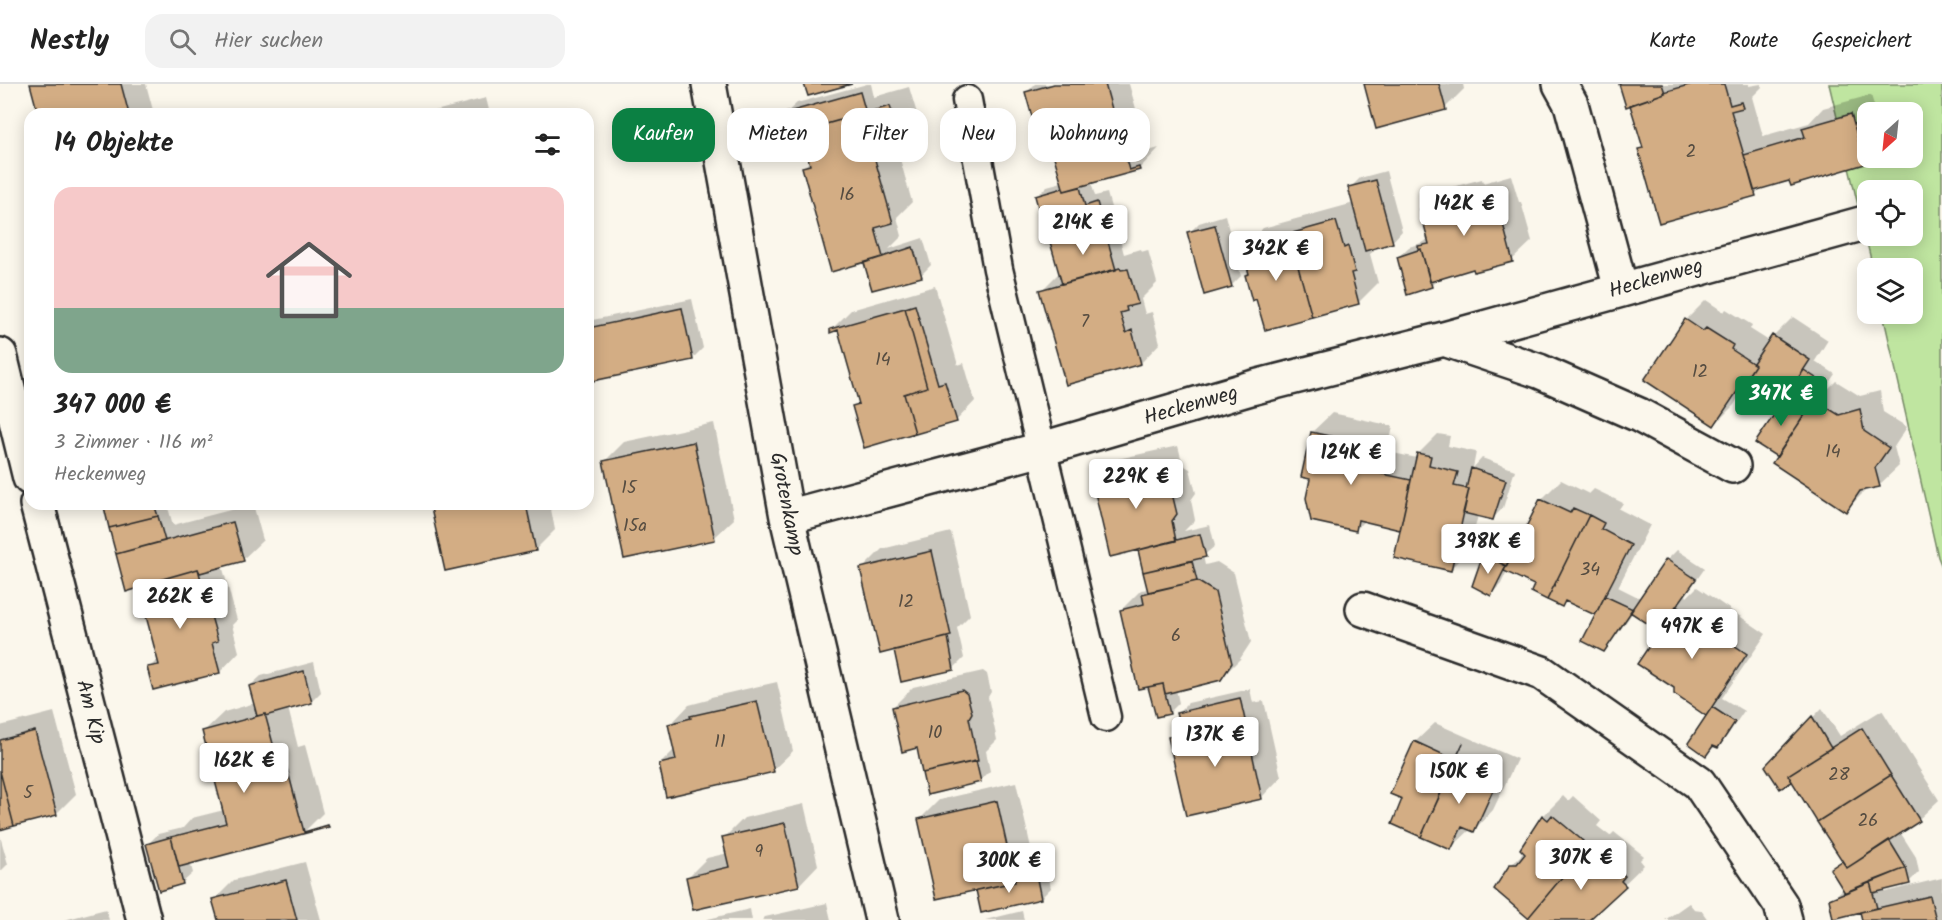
<!DOCTYPE html>
<html lang="de">
<head>
<meta charset="utf-8">
<style>
  :root { --surface:#fff; --page:#f2f2f2; --text:#222; --muted:#767676; --line:#e0e0e0; --accent:#0b8043 }
  body { margin:0; font-family:Kalam,sans-serif; background:var(--page); color:var(--text); height:100vh; display:flex; flex-direction:column; font-size:22px; white-space:nowrap }
  * { box-sizing:border-box; margin:0 }
  p { font-size:20px; color:var(--muted) }
  .icon { flex:none; width:33px; height:33px; fill:none; stroke:currentColor; stroke-width:2; stroke-linecap:round; stroke-linejoin:round }
  .map { position:relative; flex:1; overflow:hidden }
  .details { position:absolute; left:24px; top:24px; width:570px; height:402px; display:flex; flex-direction:column; background:var(--surface); border-radius:18px; box-shadow:0 3px 15px #0003 }
  .details>* { flex:none }
  .banner { position:absolute; left:612px; top:24px; width:570px; height:54px; display:flex; gap:12px }
  .needle { width:39px; rotate:207deg }
  .fabs { position:absolute; left:1857px; top:18px; display:grid; gap:12px }
  .fabs a { display:grid; place-items:center; width:66px; height:66px; border-radius:12px; background:var(--surface); box-shadow:0 3px 15px #0003; font-size:30px }
  .price { position:absolute; translate:-50% -51px; padding:0 14px; border-radius:6px; background:#fff; color:#222; font-size:20px; line-height:39px; filter:drop-shadow(0 2px 3px #0008) }
  .price::after { content:''; position:absolute; left:50%; top:36px; width:18px; height:14px; margin-left:-9px; background:inherit; clip-path:polygon(0 0,100% 0,50% 100%) }
  .price.current { background:var(--accent); color:#fff }
  ul { padding:0; list-style:none }
  li { display:grid; align-content:center; gap:12px; height:318px; padding:0 30px }
  li span { display:grid; place-items:center; height:186px; border-radius:18px; color:#555 }
  li>.icon { margin-inline-start:auto }
  span .icon { width:108px; height:108px; fill:#fffc; stroke-width:1 }
  li b { font-size:26px }
  h2 { display:flex; justify-content:space-between; align-items:center; height:72px; padding:0 30px; font-size:26px }
  .tag { padding:0 21px; border-radius:18px; background:var(--surface); box-shadow:0 3px 15px #0003; font-size:21px; line-height:54px }
  .tag.current { background:var(--accent); color:#fff }
  header { display:flex; align-items:center; gap:36px; box-sizing:border-box; height:84px; padding:0 30px; background:var(--surface); border-bottom:2px solid var(--line) }
  header strong { font-size:28px }
  nav { display:flex; gap:33px; margin-inline-start:auto; font-size:21px }
  .search { width:420px; height:54px; background:var(--page); display:flex; align-items:center; gap:15px; box-sizing:border-box; padding:0 21px; border-radius:18px; color:var(--muted); font-size:22px }
  .map>svg:first-child { display:block }
  .green { fill:#bfe5a0; stroke:#758866; stroke-width:1.5; fill-rule:evenodd }
  .shadow { fill:#0003 }
  .building { fill:#d3ad84; stroke:#2b2b2b; stroke-width:1.5 }
  .lines { fill:none; stroke-linecap:round; stroke-linejoin:round }
  .lane-casing { stroke:#2b2b2b; stroke-width:33 }
  .street-casing { stroke:#2b2b2b; stroke-width:38 }
  .lane { stroke:#fbf7ec; stroke-width:28 }
  .street { stroke:#fbf7ec; stroke-width:33 }
  .labels { text-anchor:middle; dominant-baseline:central; stroke-width:4.5; stroke-linejoin:round; paint-order:stroke }
  .number-label { font-size:18px; fill:#554c41 }
  .street-label { font-size:21px; fill:#2b2b2b; stroke:#fbf7ec }
</style>
</head>
<body>
<header>
<strong>Nestly</strong>
<div class="search"><svg class="icon" aria-label="search" viewBox="0 0 24 24"><circle cx="10" cy="10" r="6"/><path d="M15 15l6 6"/></svg>Hier suchen</div>
<nav><a>Karte</a><a>Route</a><a>Gespeichert</a></nav>
</header>
<div class="map">
<svg width="1942" height="836" viewBox="0 0 1942 836">
  <rect width="100%" height="100%" fill="#fbf7ec"/>
  <filter id="ink" filterUnits="userSpaceOnUse"><feTurbulence type="fractalNoise" baseFrequency=".0167" numOctaves="2"/><feDisplacementMap in="SourceGraphic" scale="12" xChannelSelector="R" yChannelSelector="G"/><feConvolveMatrix kernelMatrix="1 2 1 2 8 2 1 2 1" color-interpolation-filters="sRGB"/></filter>
  <g filter="url(#ink)">
    <!-- green -->
    <path class="green" d="M1829,0h113v483l-4,-10 -55,-243h29v-46h-39zM1868,28h44v46h-44zM1868,106h44v46h-44z"/>
    <!-- shadow -->
    <path class="shadow" d="M32,0h114l8,30h-114z
      M867,0h4l3,13 35,-10 12,40 -20,20 -4,1 15,54 -15,15 5,19 -13,13 34,-11 8,27 -10,10 -55,-12 4,-4 -67,-91 7,-7 -8,-32 -16,-16 11,-10z
      M1035,0h94l19,67 11,-3 -20,21 -48,13 4,14 12,-3 17,61 16,-5 1,3 7,-2 9,33 -16,16 4,15 7,-2 8,31 -19,20 -100,-72 19,-19 -23,-76 10,-10 15,-4 -9,-34 -26,-56z
      M1366,0h97l1,5 -19,19z
      M1621,0h128v2l12,-2 1,3 -10,10 11,39 46,-13 14,-15 48,-13 5,17h-8v46h2l-5,5 -75,16 -28,8 -7,7 -115,-44 4,-4 -13,-43z
      M486,14l4,16h-68h1z
      M1386,87l16,60 -10,11 -19,5 1,4 -4,3 8,29 -19,19 -102,-5 -11,-21 4,-4 -6,-24 19,-20 91,-25 -4,-15 10,-10z
      M1511,91l8,27h2l11,39 -20,19 -37,8 -36,10 -8,8 -33,-29 11,-10 15,-5 5,-4 -8,-28 20,-20 41,-11 1,4z
      M1225,131l16,61 -10,10 -42,-53 10,-10z
      M935,202l23,79 6,-2 11,38 -19,20 -102,-14 5,-6 -20,-73 -8,2 20,-20z
      M692,215l11,49 -10,10 -105,23v-60z
      M1706,216l18,12 2,-3 26,16 -2,4 19,12 24,-24 35,23 -13,21 20,13 -11,16 2,1 10,-10 24,15 20,-5 3,21 24,15 -13,20 5,19 -20,19 -11,3 -22,22 -67,-54 -3,-42 -34,-22 -8,13 -20,20 -28,-105z
      M1332,329l61,13 -5,26 29,6 1,-4 20,-20 12,2 -2,10 28,6 -3,16 9,-10 33,12 -12,38 -10,10 -15,-3 -8,34 -20,20 -48,-41 -37,-8 -9,9 -44,-51 -10,-2 10,-44z
      M714,339l20,96 -20,19 -110,-76 20,-20z
      M1178,362l5,19 7,4 6,24 -5,7 4,20 -11,11 26,-6 5,21 -12,10 2,9 12,-3 17,11 17,69 -11,17 -20,20 -44,10 3,14 -10,10 -19,-26 3,-3 -32,-74 20,-20 8,-1 -10,-40 -45,-69 19,-20z
      M1561,396l28,14 5,-5 29,14 -4,6 31,16 -32,62 24,12 25,-39 10,-10 28,18 -19,27 1,2 10,-10 69,47 -44,64 22,13 -17,25 -21,18 2,-38 -33,-23 -14,-62 -28,-19 -20,28 -10,10 -6,-35 -30,-15 -5,6 -26,-21 -29,-14 -6,13 -10,10 -2,-55 10,-10 22,10 20,-39z
      M109,420h58l6,21 80,-21 10,36 -20,19 -21,6 15,55 -5,5 7,27 -19,20 -66,16 -5,-20 10,-10 -19,-72 -35,-78z
      M432,420h118l5,26 -20,20z
      M951,448l19,83 -13,13 7,30 -10,10 -59,-20 -33,-79 20,-20z
      M314,578l7,30 -10,10 -23,6 10,39 7,-2 18,68 -19,19 -114,30 3,11 -11,10 -34,-39 10,-10 25,-6 9,-10 32,-8 -20,-79 20,-19 31,-9 -5,-17 11,-10z
      M983,587l4,3 4,18 -3,5 9,43 -11,11 4,20 -10,10 -62,-34 -25,-40 20,-20z
      M777,598l16,69 -20,19 -113,-6 15,-15 -5,-24 19,-20 19,-5 3,-3z
      M1250,605l3,14 11,-2 17,76 -19,20 -75,17 -17,-77 11,-11 -3,-13 10,-10z
      M1822,624l18,28 42,-26 57,90 -20,19 -19,13 16,25 3,15 -10,10 -25,6 1,4 57,-14v42h-79l-2,-9 -30,-11 13,-12 -12,-18 11,-11 -51,-80 -1,1 -25,-14z
      M54,628l22,82 -20,20 -56,15v-103z
      M1435,639l82,36 -24,51 -19,20 -3,-1 -20,19 -57,-25 10,-25 11,-56z
      M1016,698l18,79 -9,9 21,-5 5,23 -10,10 -64,-10 -57,-69 19,-19z
      M1563,712l5,5 5,-5 28,25 -4,5 13,10 4,-4 30,24 -4,4 4,5 -57,55h-53l-23,-55 14,-14 -3,-2 21,-33z
      M804,720l14,61 -19,20 -112,-7 20,-20 21,-5 -4,-15 20,-20z
      M0,752l8,28 -8,8z
      M305,778l16,58h-102l-5,-20 20,-20z
      M827,819l4,17h-69l3,-3z
      M1689,819l5,6 7,1 7,10h-43z
      M106,825l3,11h-45z
      M750,825l2,11h-45l1,-1z
      M1022,827l2,9h-39z"/>
    <!-- building -->
    <path class="building" d="M30,0h91l8,30h-91z
      M804,0h48l-44,12z
      M1054,0h51l24,86 10,-3 1,3 -76,21 -12,-41 -10,2 -17,-60z
      M1364,0h75l7,26 -70,19z
      M1619,0h43l3,9 -39,14z
      M1692,0h32l6,21 11,-3 2,6 -12,3 25,85 -97,27 -21,-74 5,-1 -13,-43 35,-12 -1,-1z
      M860,8l6,21 -76,21 -5,-21z
      M890,22l12,42 -28,8 19,67 -18,5 8,29 -52,15 -29,-105 8,-2 -9,-34z
      M1851,30l14,50 -74,22 -2,-5 -35,10 -10,-36 61,-18 -3,-9z
      M1376,96l17,63 -28,8 -17,-64z
      M1080,103l5,19 12,-4 7,25 -56,16 -13,-47 28,-8 1,3z
      M1491,106l9,31 2,-1 11,42 -39,10 -1,-3 -43,13 -9,-33 -2,1 -1,-4 11,-2 -9,-35 43,-11v4l26,-8 -1,-3z
      M1336,137l8,27 4,-2 7,26 -4,1 8,31 -47,13 -23,-83z
      M1215,141l17,62 -28,8 -17,-63z
      M1104,143l12,43 -54,14 -12,-42z
      M1289,150l23,83 -47,13 -9,-31 -4,2 -7,-26 4,-1 -7,-26z
      M913,163l9,30 -50,13 -8,-27z
      M1421,165l11,38 -25,8 -10,-38z
      M1120,184l1,2 7,-1 10,35 -12,3 1,4 -7,2 6,20 6,-3 9,34 -75,21 -27,-95z
      M915,221l23,79 7,-2 12,40 -45,13 3,-2 -11,-39 23,-7 -22,-79z
      M682,224l11,52 -105,22v-54z
      M905,224l22,79 -23,7 11,39 -51,15 -12,-42 7,-2 -21,-74 -8,3v-4z
      M1685,235l18,12 3,-3 27,17 -2,4 24,16 -41,61 -70,-46z
      M1772,251l38,25 -36,55 -36,-24 17,-26 -2,-2z
      M1804,286l22,15 -19,26 -21,-14z
      M1786,313l21,14 -30,46 -22,-14z
      M1815,316l24,15 21,-6 4,22 25,17 -14,20 5,19 -20,4 -14,21 -74,-49z
      M1311,348l64,14 -6,25 42,9 -11,50 -42,-10 -2,11 -45,-10 -5,-23 4,-19 -9,-2z
      M694,358l21,98 -91,19 -21,-98z
      M1417,369l14,3 -2,9 29,7 -4,14 15,3 -18,82 -57,-13z
      M1158,380l5,20 8,5 6,25 -5,7 4,20 -66,16 -18,-77z
      M1471,384l35,12 -13,40 -30,-7 6,-24h-3z
      M1540,415l30,14 3,-5 16,7 -42,85 -16,-8 3,-7 -30,-14z
      M117,420h37l4,12 -49,12 -5,-21z
      M430,420h96l10,47 -91,20z
      M1589,431l15,8 -3,6 30,16 -36,70 -30,-14 -3,6 -15,-7z
      M158,432l7,25 -49,13 -7,-26z
      M233,438l11,39 -44,12 -2,-4 -60,17 1,2 -13,4 -10,-38z
      M1200,450l6,23 -63,15 -5,-22z
      M1488,454l26,12 -8,16 -23,-12z
      M932,467l19,85 -71,18 -20,-86z
      M1483,470l23,12 -15,30 -19,-10z
      M1666,475l30,20 -37,52 -29,-19z
      M1192,477l5,20 -49,11 -5,-20z
      M198,485l20,72 -6,2 8,30 -67,17 -6,-23 12,-2 -21,-79z
      M1197,497l18,11 17,71 -11,17 -56,14 -2,-10 -25,5 -18,-79 24,-6 -2,-10z
      M1605,512l28,13 -29,43 -22,-11z
      M1676,522l71,48 -41,62 -32,-22v-6l-37,-24z
      M948,553l6,33 -53,12 -7,-32z
      M304,587l8,32 -47,13v-2l-8,2 -8,-30z
      M1163,600l7,30 -14,3 -8,-30z
      M962,606l5,4 5,19 -3,5 9,43 -56,12 -5,-25 -15,4 -10,-45z
      M1240,614l5,22 -63,14 -6,-21z
      M757,617l17,71 -108,25 -7,-33 17,-4 -8,-36 23,-6 -1,-2z
      M1712,623l23,15 -17,26 -5,-2 -7,10 -18,-13z
      M265,630l14,52 7,-2 18,68 24,-7 1,2 -150,40 -8,-30 55,-14 -24,-92z
      M1812,632l19,32 -43,27 4,7 -12,7 -15,-23z
      M1245,636l17,79 -76,17 -18,-79z
      M1862,644l29,47 -74,47 -29,-47z
      M35,647l22,84 -43,11 -14,-55v-31z
      M1414,657l41,19 8,-17 -42,94 -29,-13 10,-25 -12,-5z
      M1456,676l42,19 -24,53 -12,-5 -11,23 -30,-13z
      M976,677l5,21 -54,13 -5,-22z
      M0,687l14,55 -14,4z
      M1891,691l29,46 -73,47 -30,-46z
      M997,717l18,81 -79,17 -18,-80z
      M1542,731l6,5 4,-5 31,26 -5,5 6,5 -56,67 -34,-29 16,-25h7l8,-10 -5,-5z
      M785,739l14,63 -106,24 -7,-33 43,-10 -7,-30z
      M171,753l12,47 -24,7 -13,-47z
      M1889,756l17,28 -61,25 -15,-24 12,-8 5,7z
      M1594,766l31,26 -4,5 5,5 -37,34h-58l-3,-2 56,-67 6,4z
      M1906,784l4,16 -37,9 -3,-11z
      M1036,790l5,25 -60,14 -5,-23 39,-8 -1,-3z
      M286,796l11,40h-79l-6,-21z
      M1870,798l7,26 -44,11 -4,-20z
      M1930,812l6,24h-74l-2,-8z"/>
    <g class="lines">
      <!-- lane casing -->
      <g class="lane-casing">
        <path id="lane" d="M967,16l31,169 108,448"/>
      </g>
      <!-- street casing -->
      <g class="street-casing">
        <path id="street" d="M709,0l78,433 95,403
          M1560,0l11,20 50,185
          M1444,255l95,32 100,44 94,51
          M0,271l30,123
          M37,420l107,416
          M787,433l255,-68 209,-61 193,-49 424,-117
          M1363,525l179,64 157,110 82,122 4,15"/>
      </g>
      <!-- lane -->
      <use href="#lane" class="lane"/>
      <!-- street -->
      <use href="#street" class="street"/>
    </g>
  </g>
  <g class="labels">
    <!-- number labels -->
    <g class="number-label">
      <text x="1691" y="68">2</text>
      <text x="847" y="111">16</text>
      <text x="1085" y="238">7</text>
      <text x="883" y="276">14</text>
      <text x="1700" y="288">12</text>
      <text x="1833" y="368">14</text>
      <text x="629" y="404">15</text>
      <text x="635" y="442">15a</text>
      <text x="1590" y="486">34</text>
      <text x="906" y="518">12</text>
      <text x="1176" y="552">6</text>
      <text x="935" y="649">10</text>
      <text x="720" y="658">11</text>
      <text x="1839" y="691">28</text>
      <text x="28" y="709">5</text>
      <text x="1868" y="737">26</text>
      <text x="759" y="768">9</text>
    </g>
    <!-- street labels -->
    <g class="street-label">
      <text transform="translate(1656 195) rotate(-16)">Heckenweg</text>
      <text transform="translate(1191 322) rotate(-16)">Heckenweg</text>
      <text transform="translate(786 420) rotate(79)">Grotenkamp</text>
      <text transform="translate(90 628) rotate(76)">Am Kip</text>
    </g>
  </g>
</svg>
<div class="fabs">
<a><svg class="needle" viewBox="-14 -14 28 28"><path d="M0-13l5 13h-10z" fill="#e53935"/><path d="M0 13l5-13h-10z" fill="#767676"/></svg></a>
<a><svg class="icon" aria-label="locate" viewBox="0 0 24 24"><circle cx="12" cy="12" r="6"/><path d="M12 2v4M12 18v4M2 12h4M18 12h4"/></svg></a>
<a><svg class="icon" aria-label="layers" viewBox="0 0 24 24"><path d="M12 4l9 5-9 5-9-5zM3 14l9 5 9-5"/></svg></a>
</div>
<b class="price" style="left:1464px;top:153px">142K €</b>
<b class="price" style="left:1083px;top:172px">214K €</b>
<b class="price" style="left:1276px;top:198px">342K €</b>
<b class="price current" style="left:1781px;top:343px">347K €</b>
<b class="price" style="left:1351px;top:402px">124K €</b>
<b class="price" style="left:1136px;top:426px">229K €</b>
<b class="price" style="left:1488px;top:491px">398K €</b>
<b class="price" style="left:180px;top:546px">262K €</b>
<b class="price" style="left:1692px;top:576px">497K €</b>
<b class="price" style="left:1215px;top:684px">137K €</b>
<b class="price" style="left:244px;top:710px">162K €</b>
<b class="price" style="left:1459px;top:721px">150K €</b>
<b class="price" style="left:1581px;top:807px">307K €</b>
<b class="price" style="left:1009px;top:810px">300K €</b>
<div class="banner">
<a class="tag current">Kaufen</a>
<a class="tag">Mieten</a>
<a class="tag">Filter</a>
<a class="tag">Neu</a>
<a class="tag">Wohnung</a>
</div>
<section class="details">
<h2>14 Objekte<svg class="icon" aria-label="filters" viewBox="0 0 24 24"><path d="M4 7h16M4 17h16"/><circle cx="9" cy="7" r="2"/><circle cx="15" cy="17" r="2"/></svg></h2>
<ul>
<li><span style="background:linear-gradient(#f6c9c9 65%,#7fa58c 0)"><svg class="icon" aria-label="home" viewBox="0 0 24 24"><path d="M3 11l9-7 9 7M6 9v11h12V9"/></svg></span><div><b>347 000 €</b><p>3 Zimmer · 116 m²</p><p>Heckenweg</p></div></li>
</ul>
</section>
</div>
</body>
</html>
